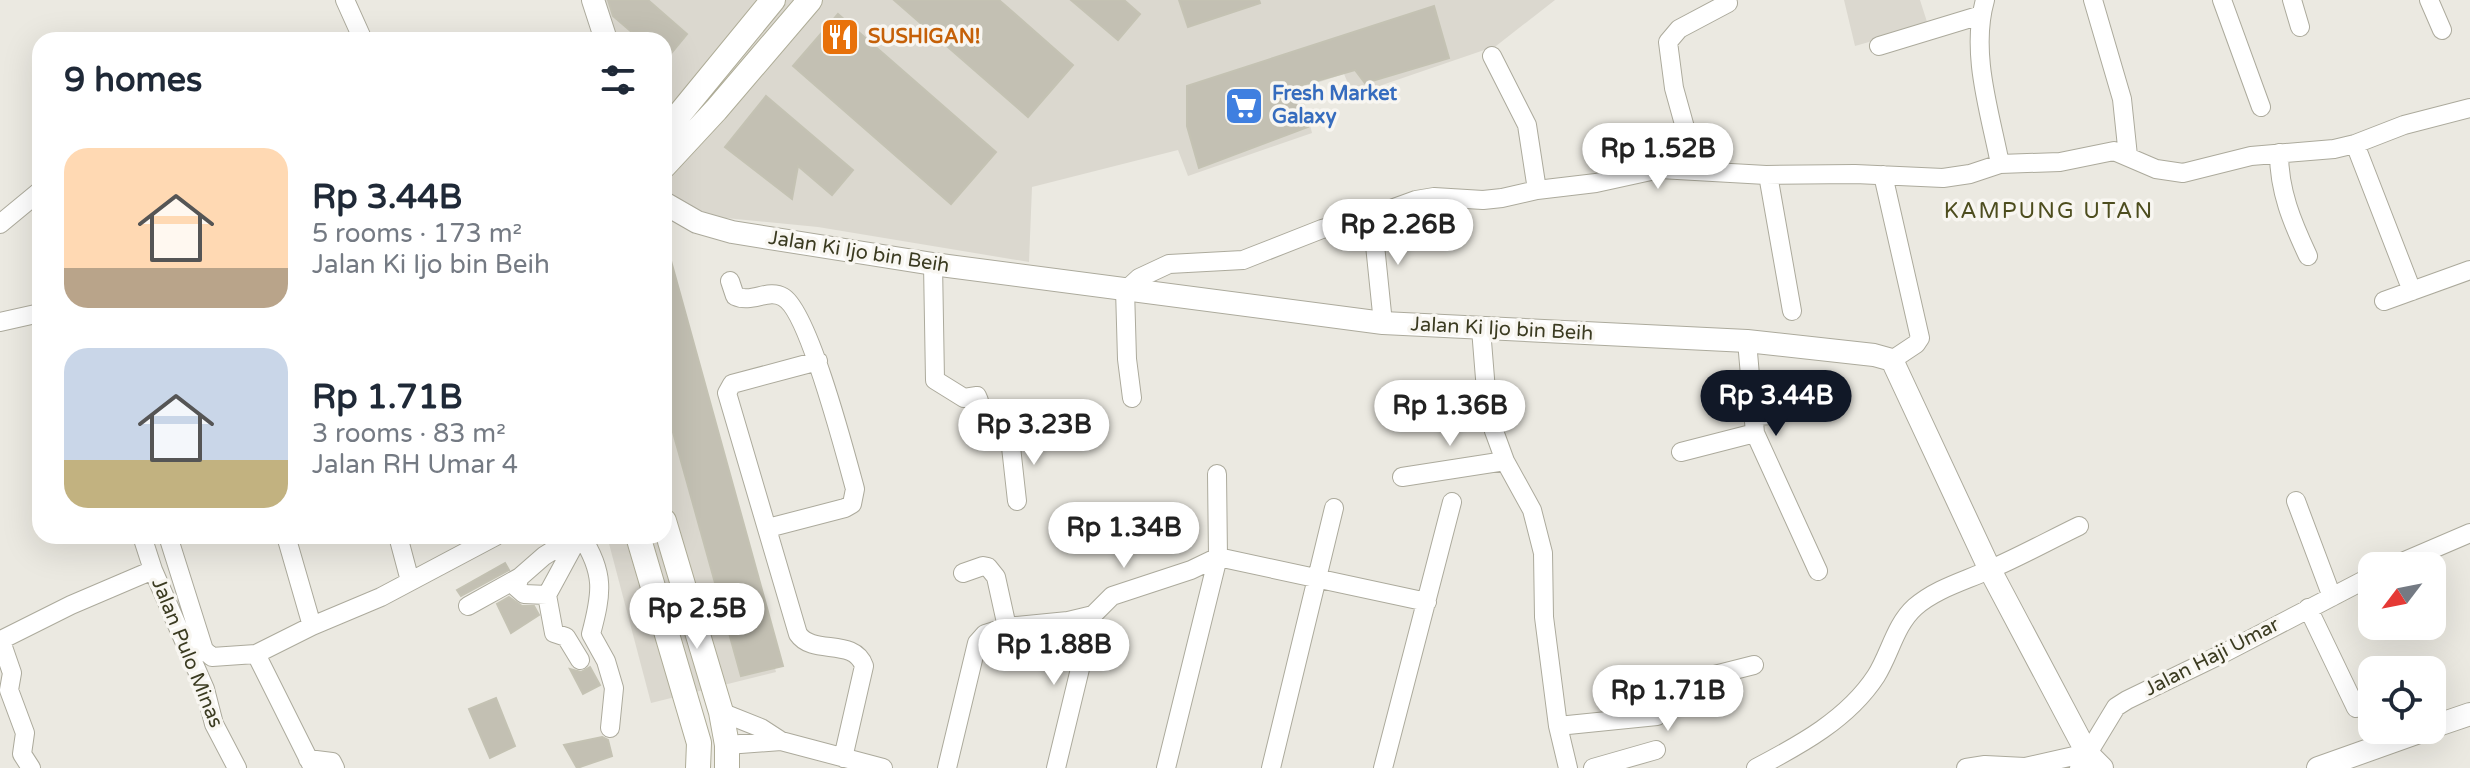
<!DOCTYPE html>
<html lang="en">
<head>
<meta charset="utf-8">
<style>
  :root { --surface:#fff; --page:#f2f2f3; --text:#1f2937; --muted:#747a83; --accent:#111827 }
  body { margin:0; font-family:"Varela Round",sans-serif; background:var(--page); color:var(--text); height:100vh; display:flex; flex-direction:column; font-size:30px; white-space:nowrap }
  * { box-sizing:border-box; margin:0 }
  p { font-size:26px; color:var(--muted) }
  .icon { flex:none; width:44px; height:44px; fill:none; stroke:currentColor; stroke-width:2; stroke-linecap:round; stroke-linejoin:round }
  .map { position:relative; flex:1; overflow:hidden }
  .sheet { position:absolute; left:32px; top:32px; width:640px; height:512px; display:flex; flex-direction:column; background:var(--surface); border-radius:24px; box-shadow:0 8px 32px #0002 }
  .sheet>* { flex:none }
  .needle { width:52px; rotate:238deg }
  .controls { position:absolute; left:2358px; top:552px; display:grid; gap:16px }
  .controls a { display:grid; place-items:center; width:88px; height:88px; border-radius:16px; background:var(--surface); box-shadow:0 8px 32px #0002; font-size:40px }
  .price { position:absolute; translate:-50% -68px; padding:0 18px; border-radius:28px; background:#fff; color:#222; font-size:26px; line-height:52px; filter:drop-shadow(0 2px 4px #0008) }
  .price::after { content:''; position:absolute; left:50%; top:48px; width:24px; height:18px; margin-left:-12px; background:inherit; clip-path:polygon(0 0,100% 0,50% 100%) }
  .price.on { background:var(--accent); color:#fff }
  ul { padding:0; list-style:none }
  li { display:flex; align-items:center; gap:24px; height:200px; padding:0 32px }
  li span { display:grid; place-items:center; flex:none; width:224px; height:160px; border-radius:24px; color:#555 }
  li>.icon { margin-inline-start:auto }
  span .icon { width:96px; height:96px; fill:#fffc; stroke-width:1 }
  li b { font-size:34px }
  h2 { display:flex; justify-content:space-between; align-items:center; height:96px; padding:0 32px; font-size:34px }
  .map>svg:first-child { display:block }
  .built { fill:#dbd8cf }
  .building { fill:#c3c0b3; stroke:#c4c2b3; stroke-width:2 }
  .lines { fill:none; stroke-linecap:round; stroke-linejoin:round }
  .minor-casing { stroke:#acaa9c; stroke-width:20 }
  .tertiary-casing { stroke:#acaa9c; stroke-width:24 }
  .secondary-casing { stroke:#aeac97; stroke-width:26 }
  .minor { stroke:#fff; stroke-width:18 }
  .tertiary { stroke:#fff; stroke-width:22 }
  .secondary { stroke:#fff; stroke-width:24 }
  .labels { text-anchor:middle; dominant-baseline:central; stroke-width:7; stroke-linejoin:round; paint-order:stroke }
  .food-label { font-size:20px; font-weight:bold; fill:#c56008; stroke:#f8f6f1; text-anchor:start }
  .shop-label { font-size:20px; font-weight:bold; fill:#366cbe; stroke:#f8f6f1; text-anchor:start }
  .street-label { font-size:20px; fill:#3b3b21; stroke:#f8f6f1 }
  .neighbourhood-label { font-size:22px; letter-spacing:2px; fill:#4d4d1e; stroke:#f8f6f1 }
</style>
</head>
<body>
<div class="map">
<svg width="2470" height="768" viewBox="0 0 2470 768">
  <rect width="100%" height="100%" fill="#ebe9e1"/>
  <!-- built -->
  <path class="built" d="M594,0h961l-59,46 -143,49 -9,-21 -43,14 11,45 -124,43 -10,-26 -146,37 -3,75 -211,-35 -103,-10 -45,-20 -6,4v-161h-54z
    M1844,0h76l8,25 -73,21z
    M664,254l112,418 -125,31 -44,-167h57z"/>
  <!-- building -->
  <path class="building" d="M608,0h40l39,34 -23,28v-22h-23l-28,-24z
    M894,0h105l74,65 -45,52z
    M1071,0h53l16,14 -22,26z
    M1179,0h80l1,3 -72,24z
    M1434,6l15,52 -84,25 -10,-13 -60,17 13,40 -109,41 -12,-42v-40z
    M838,14l158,138 -45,52 -158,-138z
    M766,96l87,74 -21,25 -34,-29 -6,33 -67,-52z
    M664,250h4l115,416 -42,10 -77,-276z
    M505,563l4,7 -48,26 -4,-6z
    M509,597l13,9h12l5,9 -28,18 -14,-29z
    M590,667l10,18 -17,9 -13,-25 11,3z
    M496,698l19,48 -25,12 -21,-49z
    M602,737l6,3 4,16 -35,12 -13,-23z"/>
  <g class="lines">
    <!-- minor casing -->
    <g class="minor-casing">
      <path id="minor" d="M345,0l18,40
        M2093,0l29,99 6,57
        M2222,0l39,107
        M2292,0l8,27
        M2429,0l13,30
        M1879,46l102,-31
        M1492,56l35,69 10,65
        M2355,144l57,147
        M2279,153c0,38 13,69 29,103
        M2000,164l60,-2 54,-11 42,18 27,4 68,-17 83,-7 21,-5 49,-19 66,-17
        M1697,171l-23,-83 -6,-46 11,-13 49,-26
        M1768,175l24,136
        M1883,175l37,163 -4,6 -24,16
        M1372,216l11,107
        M0,224l40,-33
        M933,264l2,116 29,18 13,-2c7,14 4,28 12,41l21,1 32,-4
        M730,281l5,15c17,8 33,-8 48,1 25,13 63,159 72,192l-3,15 -7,4 -77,20
        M1125,289l2,70 5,39
        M1127,289l12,-11 30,-14 74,-4 79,-31 50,-13 44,-16 18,-3 49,3 19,-2 35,-8 59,-7 64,-14 106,6 89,-1 88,4 27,-4 30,-10c-10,-52 -30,-111 -15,-164
        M2384,301l86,-31
        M0,322l40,-9
        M1481,329l6,74 7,28 11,30 27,49 11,43 1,64 14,109 10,42
        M818,361l-86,23 -5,9 71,241c15,22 56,3 66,32l-21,92
        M1753,416l22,-1 53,-21
        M1755,433l63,138
        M1010,438l7,63
        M1681,452l74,-19 -8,-92
        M1402,477l103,-16
        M2296,501l36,96
        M142,536l11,34 52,119 9,35 23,44
        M168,536l36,114 8,7 44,-3 56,-28 69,-29 115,-61
        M286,536l26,90
        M398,536l12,45
        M579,536l-32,59 7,38 12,4 14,23
        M581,536c24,37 21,57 10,98l15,27 8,27 -4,40
        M2393,566l77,-33
        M963,573l20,-7 5,1 8,10 11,50
        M520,577l-4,10 8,7 23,1
        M468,606l52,-29 24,-21 32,-20
        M2308,608l48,100
        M256,654l57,114
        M721,712l40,16 20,13
        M1558,726l99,-10 5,-6 -2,-17 3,-5 91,-23
        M727,745l54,-4 102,27
        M308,759l24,3 3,6
        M31,768l-9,-14 3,-21 -16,-43 3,-17 -10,-29 1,-5 68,-34 82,-35
        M947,768l30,-125 8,-9 22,-7 61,-6 25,-6 19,-19 79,-26 27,-13 209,45
        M1056,768l37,-153
        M1166,768l52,-211 -1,-83
        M1271,768l63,-260
        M1383,768l69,-266
        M1593,768l63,-18
        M1756,768c44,-23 92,-49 120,-92 14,-22 19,-51 39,-69 22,-19 50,-26 76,-38 30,-13 59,-29 88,-43
        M1966,768l19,-3 40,2 62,-14
        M2079,768l37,-61 11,-7 97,-47 148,-77"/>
    </g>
    <!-- tertiary casing -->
    <g class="tertiary-casing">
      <path id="tertiary" d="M593,0l13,40
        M664,203l33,19 35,10 201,32 450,59 364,18 127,14 18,5 98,210 97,183 15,15
        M2432,727l38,-13
        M2318,768l107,-38"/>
    </g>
    <!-- secondary casing -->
    <g class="secondary-casing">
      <path id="secondary" d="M664,133l109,-133
        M664,166l52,-56 94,-110
        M664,521l57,191 6,33v23
        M638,536l61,207 -1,25"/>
    </g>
    <!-- minor -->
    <use href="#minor" class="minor"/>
    <!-- tertiary -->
    <use href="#tertiary" class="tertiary"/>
    <!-- secondary -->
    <use href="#secondary" class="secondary"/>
  </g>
  <!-- icons -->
  <defs>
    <g id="restaurant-square" transform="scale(2)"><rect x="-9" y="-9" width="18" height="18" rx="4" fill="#e8710a" stroke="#f8f6f1"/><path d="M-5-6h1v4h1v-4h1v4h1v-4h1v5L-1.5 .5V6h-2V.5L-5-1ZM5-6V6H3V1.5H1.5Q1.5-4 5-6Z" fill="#fff"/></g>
    <g id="supermarket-square" transform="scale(2)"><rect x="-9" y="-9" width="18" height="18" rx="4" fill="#3f7fe0" stroke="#f8f6f1"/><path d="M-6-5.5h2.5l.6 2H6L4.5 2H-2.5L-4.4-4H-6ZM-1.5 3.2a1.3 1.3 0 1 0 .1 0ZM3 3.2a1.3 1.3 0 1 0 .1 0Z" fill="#fff"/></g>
  </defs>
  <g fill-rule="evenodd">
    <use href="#restaurant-square" x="840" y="37"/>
    <use href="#supermarket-square" x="1244" y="106"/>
  </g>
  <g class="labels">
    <!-- food labels -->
    <g class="food-label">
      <text x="868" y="37">SUSHIGAN!</text>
    </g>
    <!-- shop labels -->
    <g class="shop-label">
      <text x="1272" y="94">Fresh Market<tspan x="1272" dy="23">Galaxy</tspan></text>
    </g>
    <!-- street labels -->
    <g class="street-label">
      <text transform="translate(859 252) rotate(9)">Jalan Ki Ijo bin Beih</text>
      <text transform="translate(1502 329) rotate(3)">Jalan Ki Ijo bin Beih</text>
      <text transform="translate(187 653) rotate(68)">Jalan Pulo Minas</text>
      <text transform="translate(2212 657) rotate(-27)">Jalan Haji Umar</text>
    </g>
    <!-- neighbourhood labels -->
    <g class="neighbourhood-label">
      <text x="2049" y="211">KAMPUNG UTAN</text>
    </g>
  </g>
</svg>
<div class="controls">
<a><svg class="needle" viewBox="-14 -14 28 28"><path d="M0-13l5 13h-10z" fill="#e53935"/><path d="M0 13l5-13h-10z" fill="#747a83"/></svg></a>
<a><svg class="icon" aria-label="locate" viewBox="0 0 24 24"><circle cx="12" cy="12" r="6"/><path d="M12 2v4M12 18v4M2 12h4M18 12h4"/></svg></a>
</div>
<b class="price" style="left:1658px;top:191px">Rp 1.52B</b>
<b class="price" style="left:1398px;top:267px">Rp 2.26B</b>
<b class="price on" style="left:1776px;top:438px">Rp 3.44B</b>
<b class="price" style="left:1450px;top:448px">Rp 1.36B</b>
<b class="price" style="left:1034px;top:467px">Rp 3.23B</b>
<b class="price" style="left:1124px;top:570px">Rp 1.34B</b>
<b class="price" style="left:697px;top:651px">Rp 2.5B</b>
<b class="price" style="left:1054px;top:687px">Rp 1.88B</b>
<b class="price" style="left:1668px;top:733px">Rp 1.71B</b>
<section class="sheet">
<h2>9 homes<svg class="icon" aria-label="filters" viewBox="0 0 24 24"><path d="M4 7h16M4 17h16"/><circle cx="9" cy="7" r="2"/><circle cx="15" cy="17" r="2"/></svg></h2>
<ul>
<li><span style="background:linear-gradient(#ffd9b3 75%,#b9a48a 0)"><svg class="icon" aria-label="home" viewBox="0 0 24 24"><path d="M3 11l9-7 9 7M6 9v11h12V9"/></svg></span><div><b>Rp 3.44B</b><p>5 rooms · 173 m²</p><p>Jalan Ki Ijo bin Beih</p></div></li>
<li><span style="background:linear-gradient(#c9d6e8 70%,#c2b280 0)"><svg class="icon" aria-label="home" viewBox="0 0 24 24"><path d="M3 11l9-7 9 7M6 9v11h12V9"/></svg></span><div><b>Rp 1.71B</b><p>3 rooms · 83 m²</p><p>Jalan RH Umar 4</p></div></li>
</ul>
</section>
</div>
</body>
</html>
